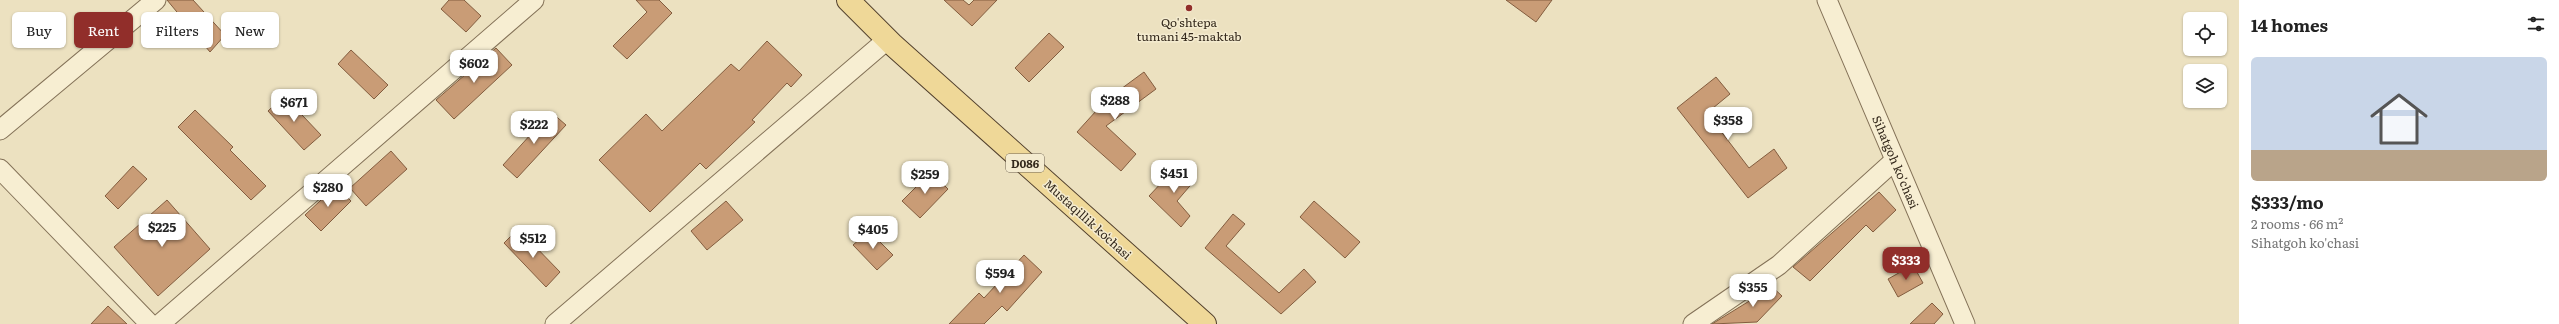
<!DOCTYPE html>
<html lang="en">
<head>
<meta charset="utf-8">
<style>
  :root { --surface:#fff; --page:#f6f6f6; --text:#222; --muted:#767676; --accent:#912e2a }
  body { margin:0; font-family:Literata,serif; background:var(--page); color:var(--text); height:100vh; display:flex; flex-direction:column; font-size:15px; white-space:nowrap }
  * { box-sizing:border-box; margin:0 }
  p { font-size:13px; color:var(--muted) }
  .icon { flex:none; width:22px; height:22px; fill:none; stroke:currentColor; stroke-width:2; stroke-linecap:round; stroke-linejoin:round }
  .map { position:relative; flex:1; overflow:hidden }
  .sheet { display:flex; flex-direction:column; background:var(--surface); width:320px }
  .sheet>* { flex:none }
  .guide { position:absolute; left:12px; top:12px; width:380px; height:36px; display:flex; gap:8px }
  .controls { position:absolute; left:2183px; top:12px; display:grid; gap:8px }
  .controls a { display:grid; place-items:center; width:44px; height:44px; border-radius:6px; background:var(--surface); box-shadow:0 1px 3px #0004; font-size:20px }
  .price { position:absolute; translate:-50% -34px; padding:0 9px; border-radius:8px; background:#fff; color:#222; font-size:13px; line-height:26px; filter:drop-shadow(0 1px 2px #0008) }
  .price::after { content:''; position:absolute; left:50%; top:24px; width:12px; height:9px; margin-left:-6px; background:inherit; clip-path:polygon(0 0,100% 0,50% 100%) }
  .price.selected { background:var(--accent); color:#fff }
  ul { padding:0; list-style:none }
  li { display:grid; align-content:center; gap:8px; height:212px; padding:0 12px }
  li span { display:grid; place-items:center; height:124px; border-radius:6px; color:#555 }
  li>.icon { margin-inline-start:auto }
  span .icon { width:72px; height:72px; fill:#fffc; stroke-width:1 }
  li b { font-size:17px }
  h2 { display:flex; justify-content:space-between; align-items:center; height:48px; padding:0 12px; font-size:17px }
  .pill { padding:0 14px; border-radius:6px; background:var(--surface); box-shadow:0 1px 3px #0004; font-size:14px; line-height:36px }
  .pill.selected { background:var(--accent); color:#fff }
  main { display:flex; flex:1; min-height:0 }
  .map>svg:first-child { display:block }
  .building { fill:#c99c76; stroke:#835d3f }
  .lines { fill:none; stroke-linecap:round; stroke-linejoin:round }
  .street-casing { stroke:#847258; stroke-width:21 }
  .primary-casing { stroke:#52402d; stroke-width:24 }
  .street { stroke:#f7eed2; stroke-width:19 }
  .primary { stroke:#efd898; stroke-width:22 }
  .poi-dot { fill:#912e2a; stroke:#f4ebcf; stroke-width:1.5 }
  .labels { text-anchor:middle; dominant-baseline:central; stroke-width:3; stroke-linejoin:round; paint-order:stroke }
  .shield { fill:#f4ebcf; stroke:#6e6352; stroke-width:1 }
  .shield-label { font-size:11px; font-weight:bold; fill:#34291c }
  .poi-label { font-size:12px; fill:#34291c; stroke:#f4ebcf }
  .street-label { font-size:12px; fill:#34291c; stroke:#f4ebcf }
</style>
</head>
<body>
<main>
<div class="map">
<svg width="2239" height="324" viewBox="0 0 2239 324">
  <rect width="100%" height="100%" fill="#ece1c0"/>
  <!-- building -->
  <path class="building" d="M167,0h26l32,35 -15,17z
    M449,0h15l17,16 -15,16 -25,-23z
    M636,0h23l13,13 -45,46 -14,-13 34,-34z
    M944,0h19l6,5 5,-5h23l-25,26z
    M1506,0h46l-16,22z
    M1049,33l15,14 -35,35 -14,-14z
    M767,41l35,34 -11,12 -4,-4 -35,37 3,2 -49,47 -6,-6 -50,49 -51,-52 47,-46 16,17 69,-67 8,7z
    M496,48l16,17 -58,54 -18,-19z
    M351,50l37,35 -14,14 -36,-35z
    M1144,72l12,17 -50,37 30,28 -15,17 -44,-39 29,-32z
    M1716,77l14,17 -23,19 42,55 25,-19 13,19 -39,30 -71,-90z
    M284,96l37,39 -17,15 -36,-39z
    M195,110l38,37 -3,3 36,36 -15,14 -73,-73z
    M551,112l15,13 -49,53 -14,-13z
    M391,151l16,18 -41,37 -16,-18z
    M1179,164l16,16 -18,21 13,15 -9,11 -32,-31z
    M133,166l14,13 -29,30 -13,-13z
    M931,172l17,17 -28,29 -18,-17z
    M336,186l15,15 -30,30 -16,-16z
    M1879,192l17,18 -23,22 -7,-7 -56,56 -17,-14z
    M167,200l43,49 -52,47 -44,-49z
    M726,201l17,19 -36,30 -16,-19z
    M1314,201l46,41 -15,16 -45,-41z
    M1233,214l12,10 -19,22 53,47 25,-24 12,13 -35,32 -76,-66z
    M869,231l24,24 -16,15 -24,-25z
    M514,233l10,10 4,-4 32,33 -14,15 -42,-44z
    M1024,255l18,17 -35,39 -5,-5 -18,18h-35l30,-31 5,5z
    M1913,265l10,18 -25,14 -10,-18z
    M1770,285l12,11 -25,26 -45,2 39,-24z
    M1932,303l11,11 -9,10h-24z
    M108,306l19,18h-36z"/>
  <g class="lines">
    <!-- street casing -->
    <g class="street-casing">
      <g id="street">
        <path id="s1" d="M1827,0l138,324"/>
        <path d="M0,130l156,-130"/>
        <path d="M0,169l150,155"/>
        <path d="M160,324l374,-324"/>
        <path d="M555,324l333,-285"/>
        <path d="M1693,324l86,-59 115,-104"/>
      </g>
    </g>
    <!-- primary casing -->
    <g class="primary-casing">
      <path id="primary" d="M848,0l45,45 312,279"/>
    </g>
    <!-- street -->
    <use href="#street" class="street"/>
    <!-- primary -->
    <use href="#primary" class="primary"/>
  </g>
  <!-- markers -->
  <circle class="poi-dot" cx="1189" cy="8" r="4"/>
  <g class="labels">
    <!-- shield labels -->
    <rect class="shield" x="1006" y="154" width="38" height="18" rx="3"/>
    <g class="shield-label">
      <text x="1025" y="163">D086</text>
    </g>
    <!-- poi labels -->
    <g class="poi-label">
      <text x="1189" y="22">Qo'shtepa<tspan x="1189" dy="14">tumani 45-maktab</tspan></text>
    </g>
    <!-- street labels -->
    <g class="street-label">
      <text stroke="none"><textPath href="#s1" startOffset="176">Sihatgoh ko'chasi</textPath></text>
      <text transform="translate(1088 219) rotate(42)">Mustaqillik koʻchasi</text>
    </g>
  </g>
</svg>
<div class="controls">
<a><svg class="icon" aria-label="locate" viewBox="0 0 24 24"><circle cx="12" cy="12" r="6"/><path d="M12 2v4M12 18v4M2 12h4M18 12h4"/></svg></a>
<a><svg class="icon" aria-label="layers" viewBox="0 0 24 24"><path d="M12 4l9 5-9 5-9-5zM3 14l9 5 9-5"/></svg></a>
</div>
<b class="price" style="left:474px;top:84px">$602</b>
<b class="price" style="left:1115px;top:121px">$288</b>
<b class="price" style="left:294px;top:123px">$671</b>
<b class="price" style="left:1728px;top:141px">$358</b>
<b class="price" style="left:534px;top:145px">$222</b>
<b class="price" style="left:1174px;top:194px">$451</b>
<b class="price" style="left:925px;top:195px">$259</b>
<b class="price" style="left:328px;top:208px">$280</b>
<b class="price" style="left:162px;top:248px">$225</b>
<b class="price" style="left:873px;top:250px">$405</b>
<b class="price" style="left:533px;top:259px">$512</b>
<b class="price selected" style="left:1906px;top:281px">$333</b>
<b class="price" style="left:1000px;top:294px">$594</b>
<b class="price" style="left:1753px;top:308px">$355</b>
<div class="guide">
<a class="pill">Buy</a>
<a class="pill selected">Rent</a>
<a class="pill">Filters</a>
<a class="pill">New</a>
</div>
</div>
<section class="sheet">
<h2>14 homes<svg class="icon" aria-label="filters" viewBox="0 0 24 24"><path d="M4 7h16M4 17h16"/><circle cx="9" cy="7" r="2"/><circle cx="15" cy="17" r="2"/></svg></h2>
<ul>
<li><span style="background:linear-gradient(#c9d6e8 75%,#b9a48a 0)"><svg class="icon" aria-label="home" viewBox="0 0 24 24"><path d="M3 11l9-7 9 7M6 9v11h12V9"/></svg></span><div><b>$333/mo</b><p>2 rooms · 66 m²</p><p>Sihatgoh ko'chasi</p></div></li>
</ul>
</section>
</main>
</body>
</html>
